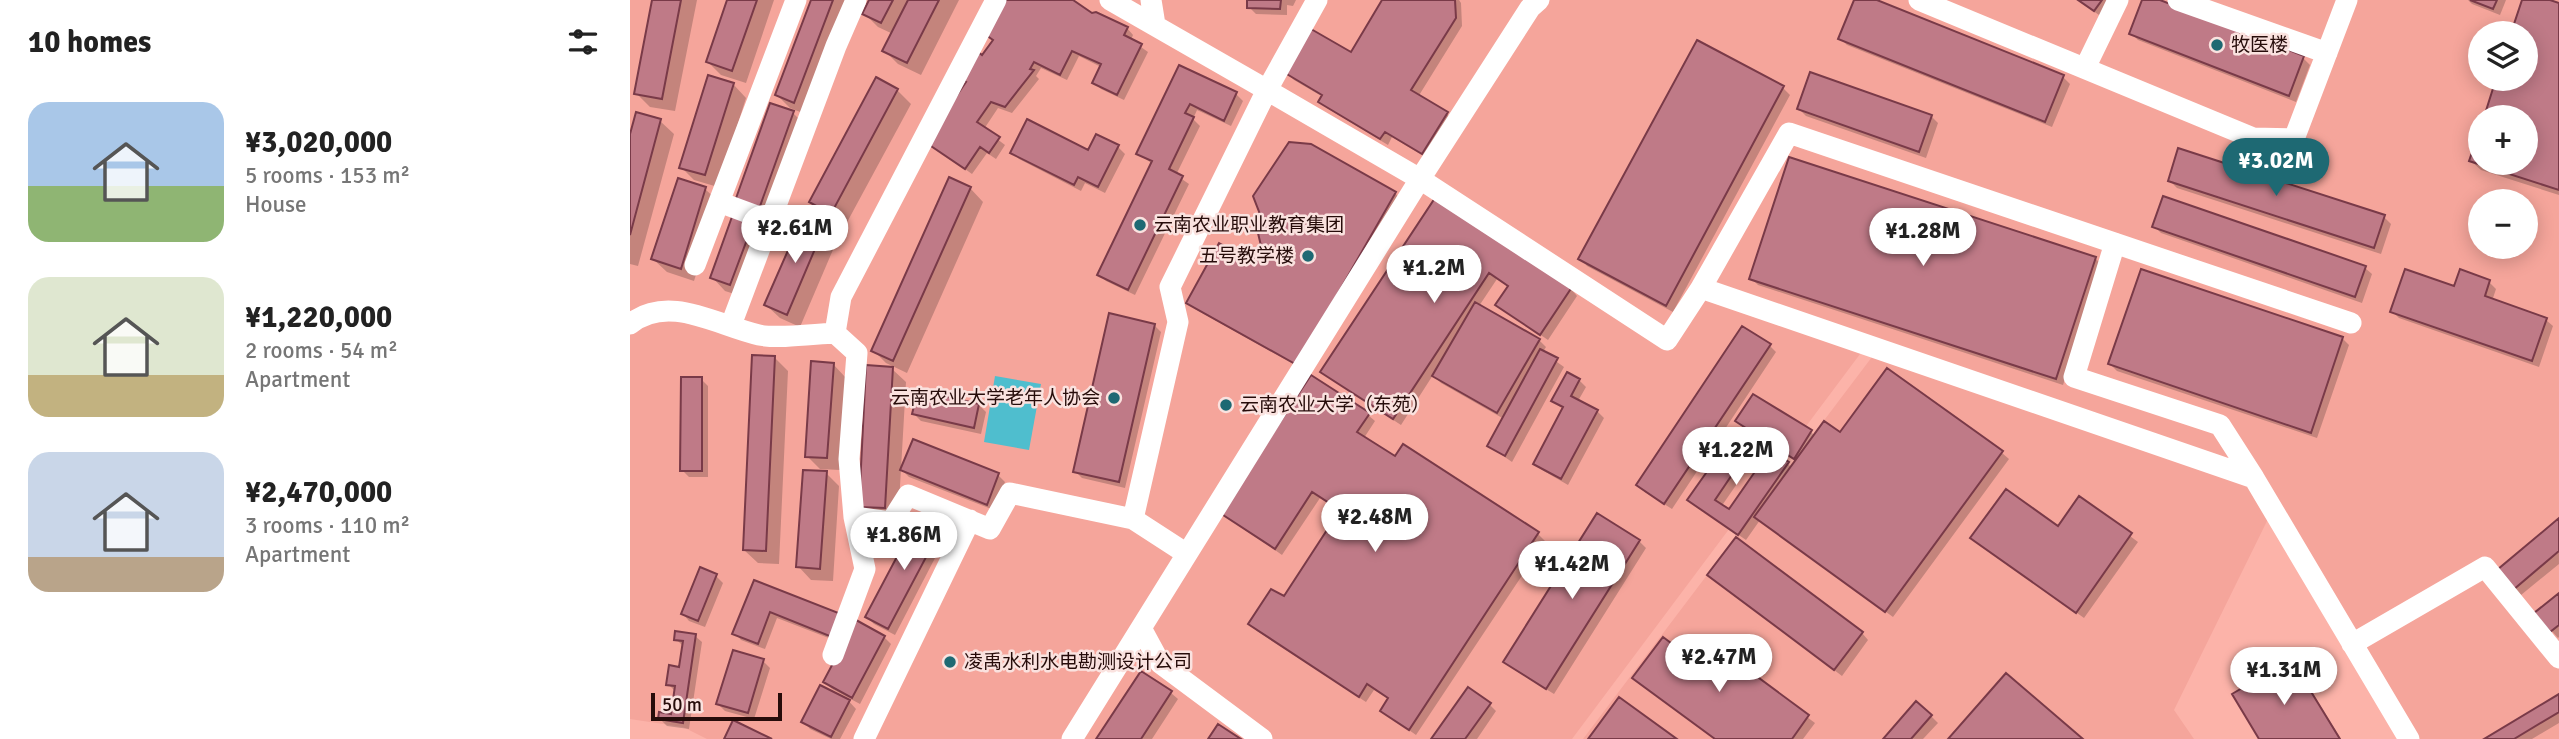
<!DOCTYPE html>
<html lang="en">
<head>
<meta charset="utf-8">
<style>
  :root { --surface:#fff; --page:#f6f6f6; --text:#222; --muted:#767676; --accent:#1e6973 }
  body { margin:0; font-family:Signika,"Noto Sans SC",sans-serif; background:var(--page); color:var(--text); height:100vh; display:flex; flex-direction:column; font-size:26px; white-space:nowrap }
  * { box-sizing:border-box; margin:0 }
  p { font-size:23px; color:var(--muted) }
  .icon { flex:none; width:38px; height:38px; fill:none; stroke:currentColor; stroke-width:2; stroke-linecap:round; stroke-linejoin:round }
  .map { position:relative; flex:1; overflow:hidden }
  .sheet { display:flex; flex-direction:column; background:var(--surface); width:630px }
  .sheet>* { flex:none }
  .buttons { position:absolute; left:1838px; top:21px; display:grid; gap:14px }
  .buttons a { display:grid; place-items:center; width:70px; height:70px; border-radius:50%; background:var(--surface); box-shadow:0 4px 18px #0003; font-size:35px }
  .scale { position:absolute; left:21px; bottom:18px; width:131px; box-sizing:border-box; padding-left:7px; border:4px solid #260c0a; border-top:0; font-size:19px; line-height:24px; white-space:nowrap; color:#260c0a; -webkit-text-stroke:5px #fae2df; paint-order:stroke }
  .price { position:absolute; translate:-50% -60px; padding:0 16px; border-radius:24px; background:#fff; color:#222; font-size:23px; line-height:46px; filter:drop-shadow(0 2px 4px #0008) }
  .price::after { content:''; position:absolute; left:50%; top:42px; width:21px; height:16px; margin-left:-10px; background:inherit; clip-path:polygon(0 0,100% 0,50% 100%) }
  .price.active { background:var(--accent); color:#fff }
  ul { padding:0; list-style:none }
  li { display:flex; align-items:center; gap:21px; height:175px; padding:0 28px }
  li span { display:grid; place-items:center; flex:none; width:196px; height:140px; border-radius:21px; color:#555 }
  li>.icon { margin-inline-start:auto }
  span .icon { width:84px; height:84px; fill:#fffc; stroke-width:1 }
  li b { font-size:30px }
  h2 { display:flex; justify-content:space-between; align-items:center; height:84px; padding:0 28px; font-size:30px }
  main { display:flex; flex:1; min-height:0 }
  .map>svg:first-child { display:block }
  .built { fill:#f5a59b; fill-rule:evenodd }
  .water { fill:#4fbece }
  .shadow { fill:#0003 }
  .building { fill:#bf7a87; stroke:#793a48; stroke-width:2 }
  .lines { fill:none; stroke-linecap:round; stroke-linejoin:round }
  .minor { stroke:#fff; stroke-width:21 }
  .poi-dot { fill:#1e6973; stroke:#fae2df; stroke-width:2.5 }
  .labels { text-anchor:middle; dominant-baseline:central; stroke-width:5; stroke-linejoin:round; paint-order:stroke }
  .poi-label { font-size:19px; fill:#260c0a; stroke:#fae2df; text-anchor:start }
</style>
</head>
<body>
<main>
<section class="sheet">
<h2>10 homes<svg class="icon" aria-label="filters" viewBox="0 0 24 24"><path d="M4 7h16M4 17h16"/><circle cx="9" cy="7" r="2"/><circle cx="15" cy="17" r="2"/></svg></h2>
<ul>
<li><span style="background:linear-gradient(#a9c7e8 60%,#8fb573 0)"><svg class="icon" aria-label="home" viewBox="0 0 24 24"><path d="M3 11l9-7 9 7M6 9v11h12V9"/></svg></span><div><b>¥3,020,000</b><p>5 rooms · 153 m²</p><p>House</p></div></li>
<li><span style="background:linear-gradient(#dfe7d0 70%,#c2b280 0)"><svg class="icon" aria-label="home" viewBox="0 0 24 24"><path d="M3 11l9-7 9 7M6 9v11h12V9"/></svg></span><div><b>¥1,220,000</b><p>2 rooms · 54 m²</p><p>Apartment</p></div></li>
<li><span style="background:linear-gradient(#c9d6e8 75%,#b9a48a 0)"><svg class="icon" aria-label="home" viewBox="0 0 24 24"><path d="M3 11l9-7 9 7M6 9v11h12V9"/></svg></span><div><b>¥2,470,000</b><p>3 rooms · 110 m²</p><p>Apartment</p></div></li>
</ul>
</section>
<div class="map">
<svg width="1929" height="739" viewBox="0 0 1929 739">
  <rect width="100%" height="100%" fill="#fcb3a9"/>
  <!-- built -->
  <path class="built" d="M0,0h1929v739h-160l-131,-220 -94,191 20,29h-611l295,-390 -9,-7 -297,397h-865l-24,-12 -53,-8zM1850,33h45v46h-45zM1850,117h45v46h-45zM1850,201h45v46h-45z"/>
  <!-- water -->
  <path class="water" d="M365,376l46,8 -12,66 -45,-8z"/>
  <!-- shadow -->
  <path class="shadow" d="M24,0h43l-22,111 -25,-4 -14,-14z
    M99,0h45l-28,83 -25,-8 -13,-13z
    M183,0h38l-43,115 -18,-7 -13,-13z
    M241,0h88l-38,75 -23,-11 -13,-13 8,-17 -15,-7 -14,-14z
    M378,0h61l23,15 35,13 6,7 -2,5 17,12 -24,48 -23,-11 -7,-7 7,-15 -22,-11 -12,24 -26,-12 -5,8 3,3 -27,34 -14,-5 -14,21 21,16 -9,14 -9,-6 -15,21 -45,-32 67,-101 -9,-8z
    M619,0h47l-3,6 -6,-1v10l-31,-1 -7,-7z
    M754,0h75l2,3 1,23 -44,71 29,17 7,7 -24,39 -38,-23 -4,8 -61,-37 -7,-6 3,-5 -29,-17 -7,-7 64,-18z
    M1226,0h16l191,77 7,7 -18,43 -205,-82 -7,-7z
    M1447,0h37l-12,17z
    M1514,0h11l148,58 7,7 -14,37 -158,-62 -7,-7z
    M1838,0h38l-6,15 -28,-11z
    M1894,0h21l14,5v190l-78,-25 -10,-9 54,2v-46h-39l12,-38h27v-46h-12z
    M550,67l56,27 7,7 -12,25 -34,-16 -4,9 7,7 -24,49 13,9 -54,111 -29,-14 -7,-7 54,-110 -15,-10z
    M246,79l21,11 14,14 -66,122 -21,-11 -13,-13z
    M103,84l13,14 -28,89 -24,-7 -13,-13z
    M1153,88l7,7 -117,217 -86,-46 -6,-7z
    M1169,109l132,7 7,7 -12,35 -120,-42z
    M163,113l13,13 -34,95 -35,-20z
    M30,121l14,13 -36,132 -8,-2v-123z
    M488,147l7,7 -20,39 -20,-10 -4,8 -62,-32 -7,-7h77z
    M1540,181l214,36 7,7 -10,30 -204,-66z
    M340,188l13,14 -76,171 -21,-10 -13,-13z
    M75,189l14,13 -25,79 -27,-9 -14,-13z
    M765,193l6,7 -97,170 -109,-61 -7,-7 64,-39 12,-12z
    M805,200l136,89 6,7 -29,44 -51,-35 12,-18 -12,-8 -18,27 60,34 7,7 -3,5 21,15 -52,95 -23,-16 15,-27 -63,-36 -8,-8 -32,50 -72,-47 -7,-7z
    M123,223l13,13 -22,61 -19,-6 -13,-14z
    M195,225l13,13 -38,89 -20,-9 -14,-13z
    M1524,226l211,42 7,6 -10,29 -201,-70z
    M1465,258l7,7 -39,120 -305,-100 -7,-7z
    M1831,272l28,10 7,7 -4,12 54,19 7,6 -14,41 -140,-49 -7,-7 63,-22z
    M524,325l7,7 -36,156 -43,-10 -7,-7z
    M1712,338l7,7 -32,93 -200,-67 -7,-7z
    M1139,345l7,7 -104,157 -27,-17 -6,-7z
    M145,358l13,13 -9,193 -21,-1 -14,-13z
    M203,364l13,14 -6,92 -20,-1 -13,-13z
    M262,369l14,13 -8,139 -24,-1 -13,-14z
    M71,379l7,7v91h-19l-7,-7z
    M949,380l7,7 -8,14 19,10 7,7 -36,67 -26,-15 -7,-6 29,-54 -11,-9z
    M349,405l7,7 -5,22 -60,-13 -7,-7z
    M738,415l7,6 -11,17 31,20 143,76 7,7 -129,194 -34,-24 8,-11 -16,-10 -8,12 -109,-71 -7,-7 34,-25 57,-87 -21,-14 -38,57 -60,-42z
    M1107,421l74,11 4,4 25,-2 162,19 7,6 -116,158 -133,-97 -14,20 -50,-34 34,-65 24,18 -33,48 8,5 59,-48 4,4 5,-7 -53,-33z
    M284,441l84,34 7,7 -11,28 -85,-33 -7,-7z
    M196,473l13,13 -6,95 -22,-1 -13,-14z
    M1449,498l59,44 -54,76 -111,-80 85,-10z
    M1929,521v43l-38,31 -7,-6z
    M311,528l6,7 -52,100 -21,-11 -7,-7z
    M1009,541l7,7 -92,146 -42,-26 -7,-7z
    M71,570l15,6 7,7 -18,44 -16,-6 -6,-7z
    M1079,575l153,58 6,7 -26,36z
    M125,582l84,60 -62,-24 -12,31 -24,-9 -6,-7z
    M1929,595v42l-1,1 -21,-24z
    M227,623l27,14 7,7 -31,60 -28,-15 -7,-7z
    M65,636l7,6 -13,87 -22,-3 -7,-7 13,-3 2,-25 -7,-7 13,-15 2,-23 -7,-7z
    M1076,641l109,82 -12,16h-88l-23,-78z
    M133,661l7,7 -16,51 -29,-8 -7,-7z
    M1661,661l6,7 44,71h-80z
    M541,693l7,6 -26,40h-53z
    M1929,696v27l-27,16h-45z
    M215,697l11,12 -16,30h-9l-21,-10 -6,-7z
    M860,705l6,6 -19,28h-43z
    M1301,716l7,7 -15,16h-38z"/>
  <!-- building -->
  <path class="building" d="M22,0h29l-19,99 -28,-5z
    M97,0h30l-25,71 -26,-9z
    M181,0h22l-39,103 -19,-8z
    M239,0h24l-12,23 -19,-9z
    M278,0h31l-32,63 -25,-12z
    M376,0h67l19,13 4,-1 32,15 -4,8 18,9 -25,51 -25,-12 9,-19 -29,-13 -12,24 -26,-13 -4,7 4,1 -29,37 -14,-5 -14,20 23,15 -11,16 -9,-6 -15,22 -40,-27 41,-60 -6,-3 18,-27 4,3 11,-15 -10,-7z
    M617,0h34l-1,9 -33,-1z
    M752,0h73l1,18 -45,72 37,22 -26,42 -37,-22 -5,7 -62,-37 4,-7 -37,-22 26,-44 40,23z
    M1224,0h23l187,75 -19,47 -207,-83z
    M1448,0h24l-8,11z
    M1512,0h18l144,56 -15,40 -160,-62z
    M1840,0h27l-4,9z
    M1892,0h28l9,3v187l-90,-29 11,-32v34h45v-46h-41l12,-38h29v-46h-14z
    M1067,40l87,46 -118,220 -88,-47z
    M549,65l58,27 -13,29 -34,-17 -5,9 9,4 -25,52 14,7 -55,114 -31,-15 55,-114 -16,-7z
    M1180,72l122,43 -13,37 -122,-43z
    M78,75l26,8 -29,92 -26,-7z
    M246,77l22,12 -67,125 -22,-12z
    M140,103l24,8 -35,98 -24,-8z
    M6,112l25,7 -31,116v-101z
    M397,119l61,31 8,-16 23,11 -21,42 -20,-10 -4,8 -64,-32z
    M659,142l22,2 85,48 -99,173 -111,-62 33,-60 32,18 11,-11 -4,-17 5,-11 -10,-26z
    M1548,148l207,67 -11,33 -206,-67z
    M1159,157l307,100 -40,122 -307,-100z
    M319,177l22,10 -78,174 -22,-10z
    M48,178l28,9 -25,82 -30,-10z
    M1533,196l203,70 -11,31 -203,-70z
    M805,198l137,89 -32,48 -45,-30 13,-19 -19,-13 -96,146 -73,-47z
    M103,214l21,7 -24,64 -20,-7z
    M174,214l22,9 -39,92 -23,-10z
    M1511,269l202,68 -32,96 -203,-69z
    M1775,269l49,17 6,-17 30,11 -5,16 62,22 -15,43 -142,-49z
    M845,302l65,37 -43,74 -65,-37z
    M479,313l46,11 -36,158 -46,-10z
    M1112,326l29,18 -107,160 -28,-19z
    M910,349l18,9 -53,98 -18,-10z
    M122,355l23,1 -9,195 -23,-1z
    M181,361l23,2 -7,95 -22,-1z
    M236,365l27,2 -8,141 -26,-1z
    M1257,368l116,83 -118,161 -131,-95 70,-96 16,11z
    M937,372l13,7 -9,17 27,14 -37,69 -28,-15 30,-57 -12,-6z
    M681,375l59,38 -13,19 38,24 8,-12 136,88 -130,198 -29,-19 8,-13 -21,-14 -8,13 -111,-73 23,-35 13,7 56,-86 -28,-18 -37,57 -55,-36z
    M51,377h21v94h-22z
    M288,390l61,14 -5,24 -62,-14z
    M1123,394l59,36 -18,29 -59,-38z
    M283,439l86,34 -12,32 -87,-35z
    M1100,439l18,12 -33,49 14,9 41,-59 19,12 -51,73 -51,-35z
    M173,470l24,1 -7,98 -24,-2z
    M1376,489l52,37 21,-30 53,37 -56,80 -106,-75z
    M967,513l43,27 -94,149 -43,-27z
    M289,515l23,12 -54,102 -23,-12z
    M1929,518v33l-46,39 -16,-20z
    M1106,537l127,95 -29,38 -127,-95z
    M70,567l17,7 -19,47 -17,-7z
    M124,580l87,34 -9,23 -62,-25 -12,32 -26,-10z
    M1929,593v32l-9,7 -16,-19z
    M226,620l29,16 -33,62 -29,-16z
    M45,631l21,3 -13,89 -25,-4 1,-7 12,2 4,-28 -9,-1 3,-20 10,2 4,-26 -9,-1z
    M1033,637l28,21 15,-19 103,76 -17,24h-77l-83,-61z
    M103,650l31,9 -16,54 -32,-9z
    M1661,659l49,80h-81l-27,-45z
    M511,671l31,20 -31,48h-45z
    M1376,673l77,66h-135z
    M190,685l30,15 -19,37 -30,-15z
    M838,687l23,16 -26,36h-34z
    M1929,694v18l-45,27h-30z
    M989,697l58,42h-89z
    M1286,701l16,14 -21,24h-28z
    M103,720l39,19h-48z
    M588,724l23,15h-33z"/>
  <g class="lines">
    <!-- minor -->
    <path class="minor" d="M521,0l4,25
      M687,0l-50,90 153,89 247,161 34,-52 553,190 155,261
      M1289,0l334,138 41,1 53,-139
      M1548,0l149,53
      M1455,68l33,-68
      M89,202l51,19
      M1485,243l-41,134 146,48 34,53
      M65,265l101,-265
      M1071,288l88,-155 562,190
      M0,324c39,-31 88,2 129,11 19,4 55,-1 76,-2l22,20 -8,106 5,58 37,5 17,-27 82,34 20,-36 123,26 45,-197 -8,-35 97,-197 -157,-90
      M101,325l105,-279 20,-46
      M205,333l6,-36 155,-297
      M503,519l54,35 233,-375 110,-171 9,-8
      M511,628l19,35 102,76
      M1722,644l133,-77 74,91
      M203,655l32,-86 -11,-52
      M234,739l106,-219
      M442,739l115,-185"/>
  </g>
  <!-- markers -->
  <g class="poi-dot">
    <circle cx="1587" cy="45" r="7"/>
    <circle cx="510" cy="225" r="7"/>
    <circle cx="678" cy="256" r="7"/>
    <circle cx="484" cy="398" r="7"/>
    <circle cx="596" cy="405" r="7"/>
    <circle cx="320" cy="662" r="7"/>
  </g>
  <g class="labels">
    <!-- poi labels -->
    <g class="poi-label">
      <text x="1601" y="45">牧医楼</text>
      <text x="524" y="225">云南农业职业教育集团</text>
      <text x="664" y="256" text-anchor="end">五号教学楼</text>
      <text x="470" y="398" text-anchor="end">云南农业大学老年人协会</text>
      <text x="610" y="405">云南农业大学（东苑）</text>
      <text x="334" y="662">凌禹水利水电勘测设计公司</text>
    </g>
  </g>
</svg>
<div class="buttons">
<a><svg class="icon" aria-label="layers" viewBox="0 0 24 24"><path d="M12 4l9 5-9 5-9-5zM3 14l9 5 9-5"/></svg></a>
<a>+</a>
<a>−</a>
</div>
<div class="scale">50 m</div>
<b class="price active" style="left:1646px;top:198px">¥3.02M</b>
<b class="price" style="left:165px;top:265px">¥2.61M</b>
<b class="price" style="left:1293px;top:268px">¥1.28M</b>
<b class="price" style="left:804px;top:305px">¥1.2M</b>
<b class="price" style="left:1106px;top:487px">¥1.22M</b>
<b class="price" style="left:745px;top:554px">¥2.48M</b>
<b class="price" style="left:274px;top:572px">¥1.86M</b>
<b class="price" style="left:942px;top:601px">¥1.42M</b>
<b class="price" style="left:1089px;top:694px">¥2.47M</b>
<b class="price" style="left:1654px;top:707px">¥1.31M</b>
</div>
</main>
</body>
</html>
